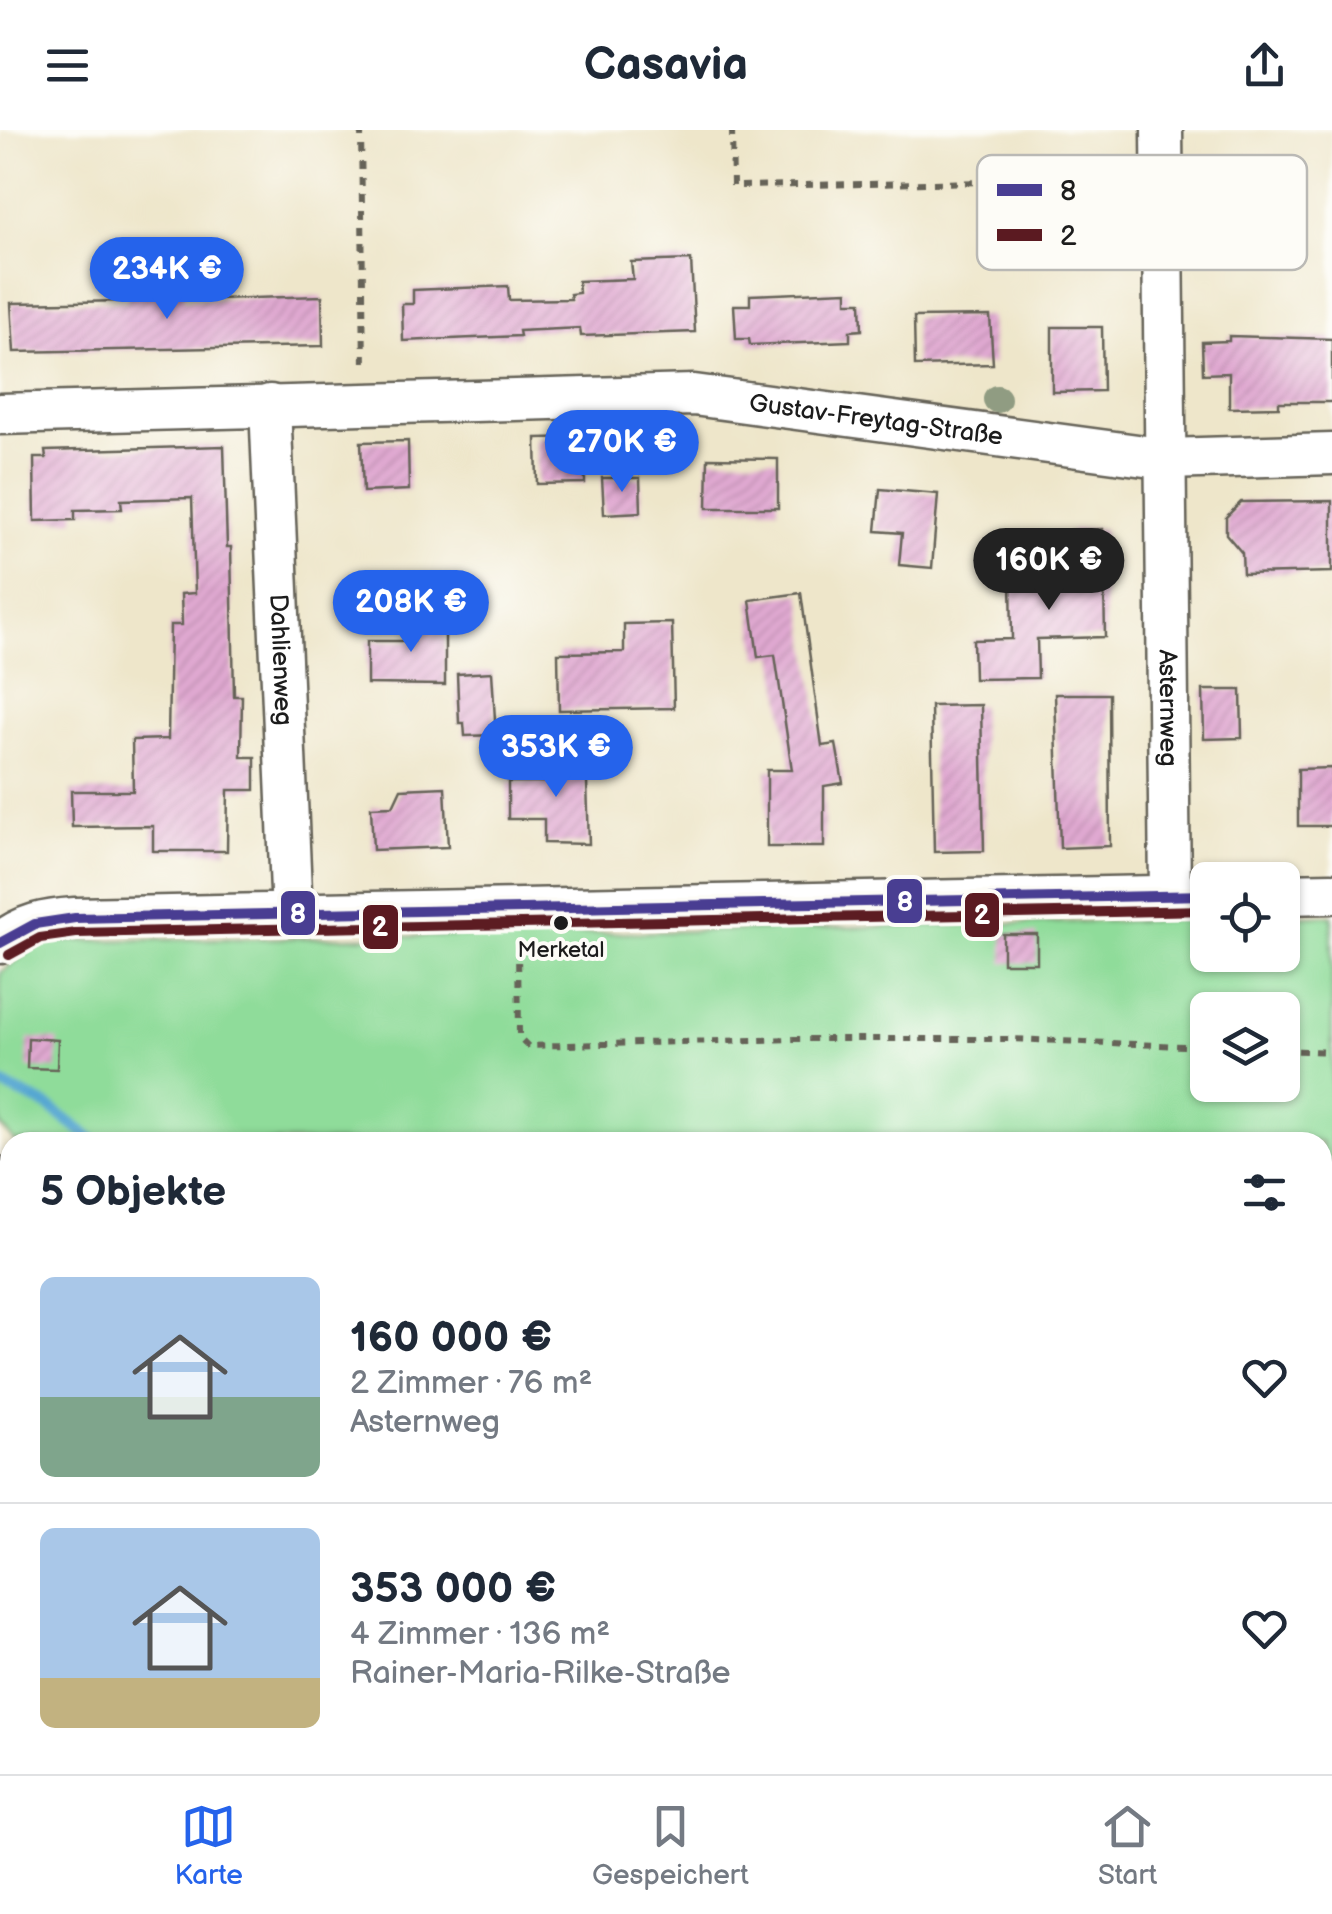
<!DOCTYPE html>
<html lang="de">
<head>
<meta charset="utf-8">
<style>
  :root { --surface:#fff; --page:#f2f2f3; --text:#1f2937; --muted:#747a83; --line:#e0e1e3; --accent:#2563eb }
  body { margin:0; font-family:"Balsamiq Sans",sans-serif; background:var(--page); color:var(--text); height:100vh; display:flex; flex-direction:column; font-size:38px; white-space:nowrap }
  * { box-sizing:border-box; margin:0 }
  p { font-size:32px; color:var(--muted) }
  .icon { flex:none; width:55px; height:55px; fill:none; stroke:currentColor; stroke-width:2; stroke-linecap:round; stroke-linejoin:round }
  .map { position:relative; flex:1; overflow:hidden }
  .drawer { position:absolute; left:0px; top:1002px; width:1332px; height:642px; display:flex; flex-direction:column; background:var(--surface); border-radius:30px 30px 0 0; box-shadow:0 2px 8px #0004 }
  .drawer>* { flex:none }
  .tools { position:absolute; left:1190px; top:732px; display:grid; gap:20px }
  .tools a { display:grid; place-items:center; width:110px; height:110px; border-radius:15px; background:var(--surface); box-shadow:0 2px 8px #0004; font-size:50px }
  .price { position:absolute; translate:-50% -85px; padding:0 22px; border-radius:35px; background:var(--accent); color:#fff; font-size:32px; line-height:65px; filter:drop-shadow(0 2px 5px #0008) }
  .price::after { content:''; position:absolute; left:50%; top:60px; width:30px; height:22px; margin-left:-15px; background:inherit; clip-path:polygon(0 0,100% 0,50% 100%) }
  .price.active { background:#222; color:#fff }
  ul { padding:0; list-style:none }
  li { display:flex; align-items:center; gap:30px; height:250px; padding:0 40px }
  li+li { border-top:2px solid var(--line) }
  li span { display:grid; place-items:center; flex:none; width:280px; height:200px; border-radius:15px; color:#555 }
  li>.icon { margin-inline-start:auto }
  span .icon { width:120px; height:120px; fill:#fffc; stroke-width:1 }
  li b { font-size:42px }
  h2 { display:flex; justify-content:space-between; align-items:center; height:120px; padding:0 40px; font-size:42px }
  header { display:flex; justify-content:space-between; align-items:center; height:130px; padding:0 40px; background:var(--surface); font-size:45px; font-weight:600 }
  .tabs { display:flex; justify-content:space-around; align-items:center; height:140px; border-top:2px solid var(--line); background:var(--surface); font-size:28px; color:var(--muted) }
  .tabs a { display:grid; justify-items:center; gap:5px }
  .tabs .active { color:var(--accent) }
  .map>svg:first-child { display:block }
  .green { fill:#8fdc9a; stroke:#567c5b; stroke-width:2.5; fill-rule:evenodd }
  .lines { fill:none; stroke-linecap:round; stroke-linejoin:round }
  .stream { stroke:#57a7d2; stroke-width:11 }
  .building { fill:url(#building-hatch) }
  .street-casing { stroke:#666359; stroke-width:45 }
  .path { stroke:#666359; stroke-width:6; stroke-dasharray:8 8; stroke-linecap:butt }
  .street { stroke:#fff; stroke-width:40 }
  .bus-1-casing { stroke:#fdfcf7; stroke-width:18 }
  .bus-2-casing { stroke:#fdfcf7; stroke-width:18 }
  .bus-1 { stroke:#493e92; stroke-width:10 }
  .bus-2 { stroke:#5b1a21; stroke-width:10 }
  .tree { fill:#909c82 }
  .bus-dot { fill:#1c1c1c; stroke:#fdfcf7; stroke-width:4 }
  .labels { text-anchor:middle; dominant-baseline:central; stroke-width:8; stroke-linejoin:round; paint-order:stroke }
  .bus-label { font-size:22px; fill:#1c1c1c; stroke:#fdfcf7 }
  .street-label { font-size:25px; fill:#1c1c1c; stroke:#fdfcf7 }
  .key { fill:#fdfcf7; stroke:#bab9b5; stroke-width:2.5 }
  .key-label { font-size:28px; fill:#1c1c1c }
  .line-badge { stroke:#fdfcf7; stroke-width:4 }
  .badge-label { font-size:28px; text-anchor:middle; font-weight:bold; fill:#fff }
</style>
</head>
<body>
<header><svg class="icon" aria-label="menu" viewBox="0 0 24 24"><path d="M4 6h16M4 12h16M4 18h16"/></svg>Casavia<svg class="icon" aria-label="share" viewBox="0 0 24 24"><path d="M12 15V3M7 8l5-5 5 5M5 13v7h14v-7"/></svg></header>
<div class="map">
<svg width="1332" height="1644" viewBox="0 0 1332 1644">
  <defs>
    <pattern id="building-hatch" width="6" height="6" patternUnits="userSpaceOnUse" patternTransform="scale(2.5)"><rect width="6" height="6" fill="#e0a9d1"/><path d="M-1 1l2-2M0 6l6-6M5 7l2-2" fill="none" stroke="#c091b3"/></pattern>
  </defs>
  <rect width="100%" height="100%" fill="#fdfcf7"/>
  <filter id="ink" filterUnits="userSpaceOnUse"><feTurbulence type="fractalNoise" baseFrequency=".01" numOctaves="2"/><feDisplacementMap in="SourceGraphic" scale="20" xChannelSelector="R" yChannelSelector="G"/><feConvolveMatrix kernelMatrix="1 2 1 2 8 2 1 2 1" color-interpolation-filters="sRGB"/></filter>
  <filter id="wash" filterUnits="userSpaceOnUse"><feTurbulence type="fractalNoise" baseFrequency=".0048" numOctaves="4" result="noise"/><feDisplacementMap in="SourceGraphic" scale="40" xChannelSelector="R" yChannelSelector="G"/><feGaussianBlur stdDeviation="2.25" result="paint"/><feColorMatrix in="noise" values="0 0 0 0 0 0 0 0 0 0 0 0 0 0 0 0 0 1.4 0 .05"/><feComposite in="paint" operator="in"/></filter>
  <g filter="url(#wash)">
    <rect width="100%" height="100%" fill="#eee6ca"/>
    <!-- green -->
    <path class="green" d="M1332,785v542h-10v-315h-1307l-15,-17v-152l42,-32 475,-6 690,-16 1,36h74l1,-38zM1208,880h74v75h-74z
      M0,1051l10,8v576h101l-10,9h-101z"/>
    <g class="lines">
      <!-- stream -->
      <path class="stream" d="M0,954l48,22 48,36"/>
    </g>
    <g id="blocks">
      <!-- building -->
      <path class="building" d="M691,130l4,72 -114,4 -1,-8 -61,3 1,5 -117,5 -1,-37h11v-14l95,-4 1,14 62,-1 -1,-5 9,-1 -1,-12 55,-2 -2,-17z
        M127,145h34v15h23v10l138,-4 1,50 -309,6 -3,-49 116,-2z
        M847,161v11h14l1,28 -12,1v10l-100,4 -1,-6h-13l-2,-34h16v-10z
        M990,186l3,48 -78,2 -1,-49z
        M1052,197h50l1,64 -51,1z
        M1229,206l103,3v63h-53v5l-50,1v-35l-26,1 -1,-32 27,-1z
        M584,307l1,46 -48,1 -1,-46z
        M408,311l1,49 -46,2 -2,-50z
        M224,316l3,101h4l3,149h8l-1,61h14v33h-27l-1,61h-74v-25l-81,1 -1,-36h62l-1,-51 36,-1 2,-114h12l-1,-31 14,-1 -3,-95 -71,2 1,9 -47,1v10l-40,1 -1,-63h12l-1,-7z
        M708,328l70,1v49h-71z
        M602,348h38l1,34 -37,2z
        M880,359l58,5 -6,74 -33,-3 3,-32 -26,-2z
        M1332,371v71l-89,2 -1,-21 -16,-19v-17l15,-15z
        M1103,399l2,108 -68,2 1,39 -64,1 -1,-39 39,-1 -1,-61h61l-1,-48z
        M801,463l21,153 14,-2 7,39 -19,3v61h-57v-77h25l-17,-115 -17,2 -8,-57z
        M414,481h31v74l-78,-1v-43h47z
        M672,493l2,85 -115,2 -1,-57 66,-1v-28z
        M492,542l4,63 -31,1 -1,-13h-5l-2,-49z
        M1203,560h38l1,48 -38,1z
        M1055,564h54l1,152 -50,2z
        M981,575l3,146 -50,1 -3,-146z
        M554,621h32l3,93 -45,-1v-24h-36v-37h46z
        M1332,638v58h-34v-57z
        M445,657l3,60 -75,3 -2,-43 22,-1 8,-17z
        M1003,804h34v29h-34z
        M28,908l30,2 -1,29 -30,-1z"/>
    </g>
  </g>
  <g filter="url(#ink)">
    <use href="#blocks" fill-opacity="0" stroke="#666359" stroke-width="2.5"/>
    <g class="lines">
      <!-- street casing -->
      <g class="street-casing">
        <g id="street">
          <path id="s1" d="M1162,0l8,766"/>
          <path id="s2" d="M270,275l22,510"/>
          <path id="s3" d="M0,284l694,-19 473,64 165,-5"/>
          <path d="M1282,764l50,-1"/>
          <path d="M0,813c24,-19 45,-23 75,-25l1133,-23"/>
        </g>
      </g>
      <!-- path -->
      <path class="path" d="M361,0l3,239
        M732,0l1,56 393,-6
        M518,816l1,91 9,9 267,-7h216l197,8
        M1282,920l50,2
        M0,1027l10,8
        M1322,1174l10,1
        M872,1635l12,9"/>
      <!-- street -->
      <use href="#street" class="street"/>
      <!-- bus-1 casing -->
      <g class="bus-1-casing">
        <path id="bus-1" d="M0,813l35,-19 40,-6 1133,-23"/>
      </g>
      <!-- bus-2 casing -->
      <g class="bus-2-casing">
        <path id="bus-2" d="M9,825l31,-17 36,-5 1132,-23"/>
      </g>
      <!-- bus-1 -->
      <use href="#bus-1" class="bus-1"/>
      <!-- bus-2 -->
      <use href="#bus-2" class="bus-2"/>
    </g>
    <!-- trees -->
    <circle class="tree" cx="997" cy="269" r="14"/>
  </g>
  <!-- markers -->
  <circle class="bus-dot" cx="561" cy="793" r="9"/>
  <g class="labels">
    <!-- bus labels -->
    <g class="bus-label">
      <text x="561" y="820">Merketal</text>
    </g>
    <!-- street labels -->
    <g class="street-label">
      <text stroke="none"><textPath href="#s3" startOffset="878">Gustav-Freytag-Straße</textPath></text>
      <text stroke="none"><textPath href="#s2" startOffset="255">Dahlienweg</textPath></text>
      <text stroke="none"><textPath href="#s1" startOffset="578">Asternweg</textPath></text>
    </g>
  </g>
  <!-- legend -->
  <rect x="977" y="25" width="330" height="115" rx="15" class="key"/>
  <rect x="997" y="54" width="45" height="12" fill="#493e92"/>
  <rect x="997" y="99" width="45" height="12" fill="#5b1a21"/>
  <g class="key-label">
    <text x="1060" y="70">8</text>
    <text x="1060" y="115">2</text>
  </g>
  <g class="line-badge">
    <rect x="885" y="747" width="39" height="48" rx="10" fill="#493e92"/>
    <rect x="279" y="759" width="38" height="48" rx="10" fill="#493e92"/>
    <rect x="963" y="761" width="38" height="48" rx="10" fill="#5b1a21"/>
    <rect x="361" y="773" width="39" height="48" rx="10" fill="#5b1a21"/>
  </g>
  <g class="badge-label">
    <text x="905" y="781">8</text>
    <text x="298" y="793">8</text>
    <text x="982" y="794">2</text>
    <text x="380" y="806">2</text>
  </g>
</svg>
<div class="tools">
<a><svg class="icon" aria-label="locate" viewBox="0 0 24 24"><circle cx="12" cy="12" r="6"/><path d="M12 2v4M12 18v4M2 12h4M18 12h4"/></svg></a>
<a><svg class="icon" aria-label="layers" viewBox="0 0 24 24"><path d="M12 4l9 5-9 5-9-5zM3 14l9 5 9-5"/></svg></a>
</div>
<b class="price" style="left:167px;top:192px">234K €</b>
<b class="price" style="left:622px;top:365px">270K €</b>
<b class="price active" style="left:1049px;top:483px">160K €</b>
<b class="price" style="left:411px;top:525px">208K €</b>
<b class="price" style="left:556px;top:670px">353K €</b>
<section class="drawer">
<h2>5 Objekte<svg class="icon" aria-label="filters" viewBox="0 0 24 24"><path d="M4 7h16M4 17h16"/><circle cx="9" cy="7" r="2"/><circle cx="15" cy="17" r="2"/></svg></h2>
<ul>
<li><span style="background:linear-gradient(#a9c7e8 60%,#7fa58c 0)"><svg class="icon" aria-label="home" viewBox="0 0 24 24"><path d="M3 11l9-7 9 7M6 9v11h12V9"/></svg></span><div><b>160 000 €</b><p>2 Zimmer · 76 m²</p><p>Asternweg</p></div><svg class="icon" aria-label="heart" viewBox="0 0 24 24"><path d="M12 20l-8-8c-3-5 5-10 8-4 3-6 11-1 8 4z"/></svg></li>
<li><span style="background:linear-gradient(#a9c7e8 75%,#c2b280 0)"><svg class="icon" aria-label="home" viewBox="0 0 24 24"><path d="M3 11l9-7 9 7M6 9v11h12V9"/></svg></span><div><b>353 000 €</b><p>4 Zimmer · 136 m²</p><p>Rainer-Maria-Rilke-Straße</p></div><svg class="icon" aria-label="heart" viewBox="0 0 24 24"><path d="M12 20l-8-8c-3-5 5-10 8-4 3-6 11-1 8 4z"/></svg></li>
</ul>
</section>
</div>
<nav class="tabs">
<a class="active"><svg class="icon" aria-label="map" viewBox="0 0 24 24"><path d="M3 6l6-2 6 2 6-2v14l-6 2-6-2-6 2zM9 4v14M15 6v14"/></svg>Karte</a>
<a><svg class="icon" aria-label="saved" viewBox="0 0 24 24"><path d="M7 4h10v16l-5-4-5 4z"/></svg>Gespeichert</a>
<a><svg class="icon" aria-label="home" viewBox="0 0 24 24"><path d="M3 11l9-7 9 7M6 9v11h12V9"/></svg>Start</a>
</nav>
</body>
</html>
